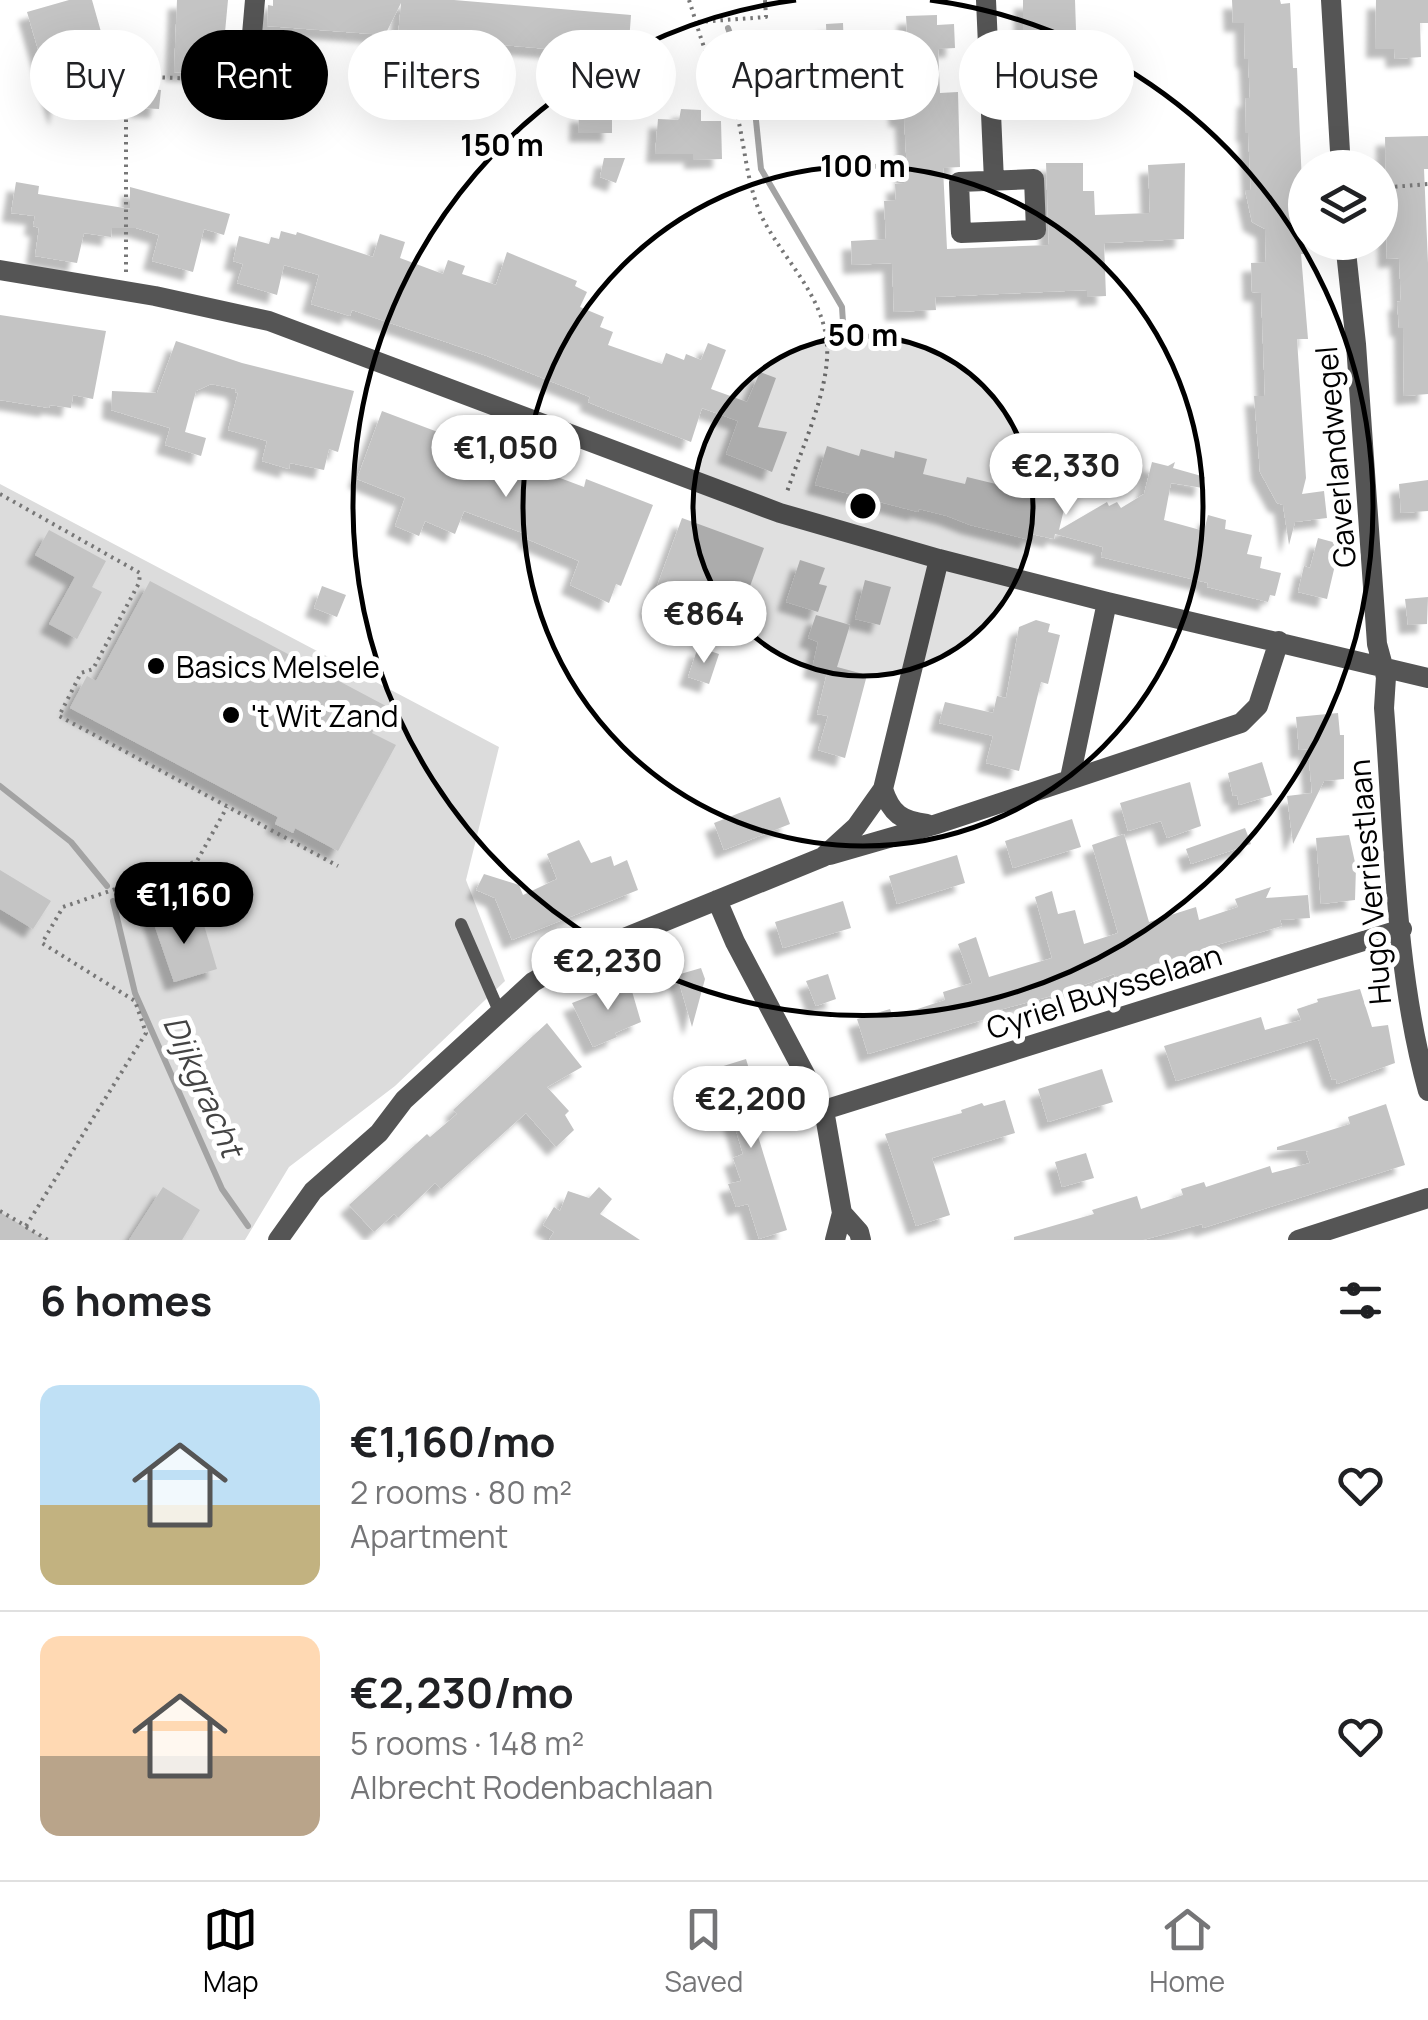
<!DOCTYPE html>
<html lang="en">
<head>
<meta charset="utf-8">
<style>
  :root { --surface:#fff; --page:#f2f2f2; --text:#202124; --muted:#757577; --line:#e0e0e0; --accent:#000 }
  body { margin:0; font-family:Manrope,sans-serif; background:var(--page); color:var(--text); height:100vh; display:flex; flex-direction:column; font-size:38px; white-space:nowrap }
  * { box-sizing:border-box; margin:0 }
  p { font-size:32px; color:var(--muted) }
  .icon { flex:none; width:55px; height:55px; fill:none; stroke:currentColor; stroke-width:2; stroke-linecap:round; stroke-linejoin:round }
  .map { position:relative; height:1240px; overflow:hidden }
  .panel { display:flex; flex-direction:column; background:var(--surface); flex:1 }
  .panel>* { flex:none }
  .top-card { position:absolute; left:30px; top:30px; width:1370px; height:90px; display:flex; gap:20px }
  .fabs { position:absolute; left:1288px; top:150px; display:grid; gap:20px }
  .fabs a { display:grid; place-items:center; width:110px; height:110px; border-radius:50%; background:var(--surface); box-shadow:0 10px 40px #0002; font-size:50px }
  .price { position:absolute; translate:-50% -85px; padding:0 22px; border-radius:35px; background:#fff; color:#222; font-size:32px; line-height:65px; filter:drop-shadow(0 2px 5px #0008) }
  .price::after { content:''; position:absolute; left:50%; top:60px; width:30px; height:22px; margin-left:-15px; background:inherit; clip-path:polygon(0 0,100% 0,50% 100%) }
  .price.on { background:var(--accent); color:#fff }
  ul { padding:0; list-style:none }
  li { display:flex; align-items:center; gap:30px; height:250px; padding:0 40px }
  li+li { border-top:2px solid var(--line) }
  li span { display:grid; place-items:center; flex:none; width:280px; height:200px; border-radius:20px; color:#555 }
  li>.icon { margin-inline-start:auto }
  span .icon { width:120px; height:120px; fill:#fffc; stroke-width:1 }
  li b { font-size:42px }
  h2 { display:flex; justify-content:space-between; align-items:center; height:120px; padding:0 40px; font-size:42px }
  .tag { padding:0 35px; border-radius:45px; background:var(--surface); box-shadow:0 10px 40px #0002; font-size:35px; line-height:90px }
  .tag.on { background:var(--accent); color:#fff }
  .tabs { display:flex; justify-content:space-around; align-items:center; height:140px; border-top:2px solid var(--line); background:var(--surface); font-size:28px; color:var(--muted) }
  .tabs a { display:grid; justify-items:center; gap:5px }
  .tabs .on { color:var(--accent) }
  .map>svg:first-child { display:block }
  .green { fill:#dcdcdc }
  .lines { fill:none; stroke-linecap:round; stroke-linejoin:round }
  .stream { stroke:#a3a3a3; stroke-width:6 }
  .building { fill:#c4c4c4; filter:url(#shadow) }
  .path { stroke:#777; stroke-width:4; stroke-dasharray:2.5 5; stroke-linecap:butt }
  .service { stroke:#555; stroke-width:12 }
  .minor { stroke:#555; stroke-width:20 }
  .ring { fill:none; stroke:#000; stroke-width:5 }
  .poi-dot { fill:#000; stroke:#fff; stroke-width:4 }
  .labels { text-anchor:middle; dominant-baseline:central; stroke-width:10; stroke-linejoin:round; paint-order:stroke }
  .street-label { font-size:30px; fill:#000; stroke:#fff }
  .poi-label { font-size:30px; fill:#000; stroke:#fff; text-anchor:start }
  .water-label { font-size:32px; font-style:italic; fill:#444; stroke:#fff }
  .centre { fill:#000; stroke:#fff; stroke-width:5 }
  .ring-label { font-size:30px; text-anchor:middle; font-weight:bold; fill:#000; stroke:#fff; stroke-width:10; stroke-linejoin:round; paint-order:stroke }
</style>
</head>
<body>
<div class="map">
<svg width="1428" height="1240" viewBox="0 0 1428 1240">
  <defs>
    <filter id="shadow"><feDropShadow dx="-9" dy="9" stdDeviation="2.5" flood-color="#0004"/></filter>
  </defs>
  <rect width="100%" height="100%" fill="#fff"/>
  <!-- green -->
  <path class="green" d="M0,484l499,263 -33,133 39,101 -110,105 -106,81 -44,73h-245z"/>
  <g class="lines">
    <!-- stream -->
    <path class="stream" d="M728,28l26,73 7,68 81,138 2,31
      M0,786l71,56 36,44
      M113,901l22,92 87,196 26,37"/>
  </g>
  <!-- building -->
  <path class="building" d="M69,0h23l17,60 -46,14 -5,43 -31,-105z
    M177,0h51l-7,75 -47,-3z
    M273,0h181l177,15 -3,41 -230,-20 3,-33 -16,32 -118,-9 1,-21 5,1z
    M1023,0h52l1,30h8l1,18 -44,2 -1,-10 -17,1z
    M1232,0h48l1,4 9,-1 3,65h4l8,186h-4l7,85h-11l9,139 -4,16 22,-3 3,27 -32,4 -6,23 -6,-40 -6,-2 -17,-31 -6,-76h11l-4,-103 -9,-1 -1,-29 15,-1 -1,-33 -13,-7 -7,-32h6l-3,-57h-3l1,-35h4l-2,-39h-3l-1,-36h-11z
    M1376,0h52v23h-8l1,34 -26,2 -1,-10h-19z
    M937,15v10l17,-1 1,24 -17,1 2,44 18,-1 2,75 -17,1 4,81 102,-4 -3,-82h37v28h11l1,24 55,-2 -2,-48 37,-2 -1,76 -80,4 2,53 -19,1v-7l-152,7 1,13 -42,2 -2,-49 -40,2 -1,-24 35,-2 -2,-38 12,-1 -1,-16 9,-1v-13h3l-3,-52h-6l-2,-34h14l-4,-68z
    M843,23l1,27h-17l-1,-26z
    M141,88l20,2 -2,19 -20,-1z
    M681,109l20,1v11h20l1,38 -29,1v-6h-38l3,-35 21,1z
    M579,113l33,2v18h-34z
    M1428,136v33h-4l4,94v131l-24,2 -1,-68h-4l-2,-26 4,-1 -2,-43 -12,1 -2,-122z
    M604,158h21l-9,25 -16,-6z
    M16,182l23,4 -1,8 92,15v-22l100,27 -6,21 -20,-6 -11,43 -41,-11 7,-26 -23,-7h-24l-1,9 -27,-4 -7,30 -42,-7 4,-28 -6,-2 2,-10 -24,-3z
    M281,231l15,4 1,-3 76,25 7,-23 25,8 -5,16 43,16 5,-14 17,6 -3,8 34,11 11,-33 70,29 -2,5 12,6 -7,15 24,10 -4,10 13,5 -5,13 54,19 4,-11 18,7 2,-6 15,6 7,-17 18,7 -15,39 36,13 13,-30 16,6 -18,49 29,5 -15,40 -46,-18 12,-33 -36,-13 -11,34 -84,-32 -19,-8 2,-5 -103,-41 -135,-46 -2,6 -39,-12 8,-29 -35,-10 -7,30 -40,-12 6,-19 -10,-3 6,-25 30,8 2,-7 8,2z
    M0,315l106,16 -13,68 -20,-4 -2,13 -21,-3 -1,3 -49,-8z
    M176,341l66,22 112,28 -16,61 -9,-3 -5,21 -34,-7 -1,6 -27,-8 5,-20 -39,-11 10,-37 -3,-1 1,-3 -25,-5 -15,7 -11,41 21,6 -5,18 -36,-11 5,-17 -59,-18 1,-19 45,2z
    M382,411l202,76 2,-8 67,26 -32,81 -5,-2 -7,19 -39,-18 9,-24 -52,-22 1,-4 -64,-24 -9,23 -30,-13 -6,15 -24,-10 10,-28 -48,-19z
    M827,446l32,10 2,-7 33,9 1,-7 32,8 -4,15 42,10 2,-7 99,24 -7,29 48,-28 2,4 8,-4 4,6 23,-14 8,-32 16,4 7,-4 -2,6 32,9 -2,11 -32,-5 -7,37 40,11 4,-16 18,5 -1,9 27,6 -5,19 15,3 -2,11 21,5 -6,23 -5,-1 -2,7 -61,-15 1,-4 -107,-26 2,-10 -48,-13 -1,5 -23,-5 -1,6 -60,-15 -23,-9 -28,-7 -1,3 -103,-27z
    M1428,480v31l-27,2 -2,-29z
    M682,518l82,30 -22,60 -50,-14 -5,13 -13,-4 -6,13 -19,-8z
    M49,530l57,31 -14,26 10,5 -25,47 -28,-15 26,-47 -40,-22z
    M1318,538l22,6 -13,55 -29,-7 6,-26 6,2z
    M800,560l25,8 -6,16 8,2 -9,26 -32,-10z
    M865,580l26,7 -11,38 -25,-6z
    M150,581l236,125 -14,27 24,12 -58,106 -43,-23 -2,5 -18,-9 3,-7 -208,-109 17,-32 9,5z
    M322,586l24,9 -9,22 -23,-9z
    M1428,597l-1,27 -19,1 -3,-26z
    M816,615l34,10 -13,42 30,8 -22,83 -27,-8 10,-34 -11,-2 10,-41 -15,-4 6,-27 -10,-4z
    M1036,620l14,4 -2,8 12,3 -12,49 -7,-2 -22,89 -33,-8 7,-27 -54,-13 6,-21 48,11 4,-17 9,2 13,-71z
    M698,647l21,7 -10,30 -21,-7z
    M1338,713l2,22h4v44l-20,2 -31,63 -6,-48 25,-3 -4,-44 -9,1 -3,-33z
    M1262,762l10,33 -33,10 -2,-10 -4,1 -5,-23z
    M1190,782l11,44 -34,12 -6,-17 -33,10 -8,-28z
    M780,797l10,27 -66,26 -10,-27z
    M1072,819l9,28 -68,21 -8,-27z
    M1245,828l6,16 -60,20 -5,-15z
    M1124,834l25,88 47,-15 3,13 39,-13 -3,-8 36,-12 -5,11 42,-3 2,23 -30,2 2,6 -69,20 -18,13 -13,-3 -67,22 -1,-4 -52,19 -74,20 1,5 -121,36 -11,-35 33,-10 3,8 52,-17 -2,-8 29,-9 -14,-39 18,-7 13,40 63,-19 -17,-61 17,-6 6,23 17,-4 9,34 34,-11 -26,-88z
    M1349,835l7,32 -1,33 -34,4 -5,-66z
    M579,840l12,23 20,-7 3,10 13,-6 11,30 -126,50 -17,-42 -19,-8 8,-16 35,11 4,10 34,-16 -10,-25z
    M957,855l8,28 -68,21 -8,-28z
    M0,870l51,31 -18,28 -33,-20z
    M843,901l8,27 -68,20 -8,-26z
    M173,908l6,24 25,-7 13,44 -43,13 -23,-67z
    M701,968l4,11 -13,48 -15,-52z
    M828,974l8,25 -20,7 -10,-25z
    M629,981l12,41 -26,11 2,4 -24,10 -21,-44z
    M1360,989l12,38 16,-2 7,38 -58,21 -1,-5 -4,1 -14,-42 -142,43 -12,-35 97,-29 4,13 36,-10 -4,-11 21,-7 -1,-3z
    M547,1023l35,44 -35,20 22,24 -4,4 9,15 -18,17 -30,-34 -85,76 -6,-6 -37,35 -4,-4 -20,18 -25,-27 78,-71 3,3 27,-23 -4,-4z
    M746,1059l21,70 -10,4 30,97 -28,9 -11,-35 -12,3 -8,-23 13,-3 -8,-23 10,-4 -26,-86z
    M1102,1069l11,33 -65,20 -10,-33z
    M1005,1100l10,33 -83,25 18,57 -34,11 -31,-92 77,-21 -1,-3 21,-7 2,3z
    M1386,1104l19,61 -202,63 -1,-4 -59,16h-129v-3l80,-23 -2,-4 45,-14 4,13 42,-14 -2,-6 23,-7 2,5 64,-21 2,7 38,-10 -4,-11 3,-1 -32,-1v-3l73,-23 -2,-7z
    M1086,1153l8,25 -32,9 -7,-25z
    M163,1187l37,23 -18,30h-53z
    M599,1187l13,12 -12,15 40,26h-91l5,-8 -11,-7 11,-18 6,4 8,-20 21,7z
    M0,1212l46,28h-46z"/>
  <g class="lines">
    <!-- path -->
    <path class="path" d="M689,0c8,24 14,50 26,72 5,9 14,15 17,25 14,41 12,87 33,126 22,40 59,75 62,122 3,45 -26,104 -40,147
      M698,22l68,-5 -1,-17
      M1380,188l48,-4
      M126,272v-196l100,4
      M0,494l140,79 -1,10 -46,86 -12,4 -22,43 279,150
      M0,1211l26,15 120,-193 -11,-32 -93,-58 21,-36 134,-46 30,-54
      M26,1227l22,13"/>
    <!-- service -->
    <path class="service" d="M461,924l38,87"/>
    <!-- minor -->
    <path class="minor" d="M986,0l8,181
      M1331,0l10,168
      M248,80l7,-80
      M1034,179l2,51 -75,3 -2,-51z
      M1345,242l11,102 21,300 9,33 -2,31c10,125 10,262 44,383
      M0,270l155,26 114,25 511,192 159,46 168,43 321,76
      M1070,778l37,-176
      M883,789c8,25 19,32 44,35
      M830,855l104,-30 307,-102 17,-17 21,-65
      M717,900l18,42 89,168 18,103 -7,27
      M824,1110l578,-181
      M842,1213l17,19 2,8
      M278,1240l35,-49 66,-58 25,-33 129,-118 42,-24 248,-101 33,-30 27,-38 56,-230
      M1298,1240l130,-42"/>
  </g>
  <!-- distance rings -->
  <circle cx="863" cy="506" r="170" fill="#000" fill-opacity=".12"/>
  <g class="ring">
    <circle cx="863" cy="506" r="170"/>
    <circle cx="863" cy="506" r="340"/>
    <path d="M930 0A510 510 0 1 1 796 0"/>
  </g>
  <!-- markers -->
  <g class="poi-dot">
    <circle cx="156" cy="666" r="10"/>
    <circle cx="231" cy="715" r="10"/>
  </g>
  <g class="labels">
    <!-- street labels -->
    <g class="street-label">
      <text transform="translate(1335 457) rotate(-95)">Gaverlandwegel</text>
      <text transform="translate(1369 882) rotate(-95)">Hugo Verriestlaan</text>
      <text transform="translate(1104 991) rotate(-18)">Cyriel Buysselaan</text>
    </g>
    <!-- poi labels -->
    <g class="poi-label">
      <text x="176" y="666">Basics Melsele</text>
      <text x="251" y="715">'t Wit Zand</text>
    </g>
    <!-- water labels -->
    <g class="water-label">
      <text transform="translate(204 1086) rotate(66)">Dijkgracht</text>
    </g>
  </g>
  <circle cx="863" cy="506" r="15" class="centre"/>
  <g class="ring-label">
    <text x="502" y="156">150 m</text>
    <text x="863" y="177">100 m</text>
    <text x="863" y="346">50 m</text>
  </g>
</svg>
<div class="fabs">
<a><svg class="icon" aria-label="layers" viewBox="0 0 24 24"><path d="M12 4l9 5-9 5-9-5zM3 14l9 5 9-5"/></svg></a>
</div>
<b class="price" style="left:506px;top:500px">€1,050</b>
<b class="price" style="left:1066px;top:518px">€2,330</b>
<b class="price" style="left:704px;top:666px">€864</b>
<b class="price on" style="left:184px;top:947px">€1,160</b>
<b class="price" style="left:608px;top:1013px">€2,230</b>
<b class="price" style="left:751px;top:1151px">€2,200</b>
<div class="top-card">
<a class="tag">Buy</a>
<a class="tag on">Rent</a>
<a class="tag">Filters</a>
<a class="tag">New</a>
<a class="tag">Apartment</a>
<a class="tag">House</a>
</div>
</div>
<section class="panel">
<h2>6 homes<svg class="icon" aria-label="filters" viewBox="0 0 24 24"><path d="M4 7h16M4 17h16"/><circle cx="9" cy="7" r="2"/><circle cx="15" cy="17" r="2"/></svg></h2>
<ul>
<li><span style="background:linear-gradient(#bfe0f5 60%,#c2b280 0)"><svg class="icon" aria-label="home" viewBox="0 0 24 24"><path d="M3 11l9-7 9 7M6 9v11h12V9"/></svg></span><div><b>€1,160/mo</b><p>2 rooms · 80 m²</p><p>Apartment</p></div><svg class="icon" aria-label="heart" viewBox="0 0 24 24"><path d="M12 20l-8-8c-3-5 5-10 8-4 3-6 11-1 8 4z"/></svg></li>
<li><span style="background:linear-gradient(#ffd9b3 60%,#b9a48a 0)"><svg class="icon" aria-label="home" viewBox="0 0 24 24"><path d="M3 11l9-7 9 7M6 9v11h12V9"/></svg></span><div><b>€2,230/mo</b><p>5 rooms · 148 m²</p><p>Albrecht Rodenbachlaan</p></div><svg class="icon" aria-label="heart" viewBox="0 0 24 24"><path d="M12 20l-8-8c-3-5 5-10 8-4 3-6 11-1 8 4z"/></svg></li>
</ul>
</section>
<nav class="tabs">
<a class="on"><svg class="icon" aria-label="map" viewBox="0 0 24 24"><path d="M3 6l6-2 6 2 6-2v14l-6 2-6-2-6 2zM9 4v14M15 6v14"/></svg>Map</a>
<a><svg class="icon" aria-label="saved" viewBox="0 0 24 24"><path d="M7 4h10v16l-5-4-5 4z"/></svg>Saved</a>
<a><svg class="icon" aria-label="home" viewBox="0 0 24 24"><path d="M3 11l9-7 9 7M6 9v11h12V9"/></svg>Home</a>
</nav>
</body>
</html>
